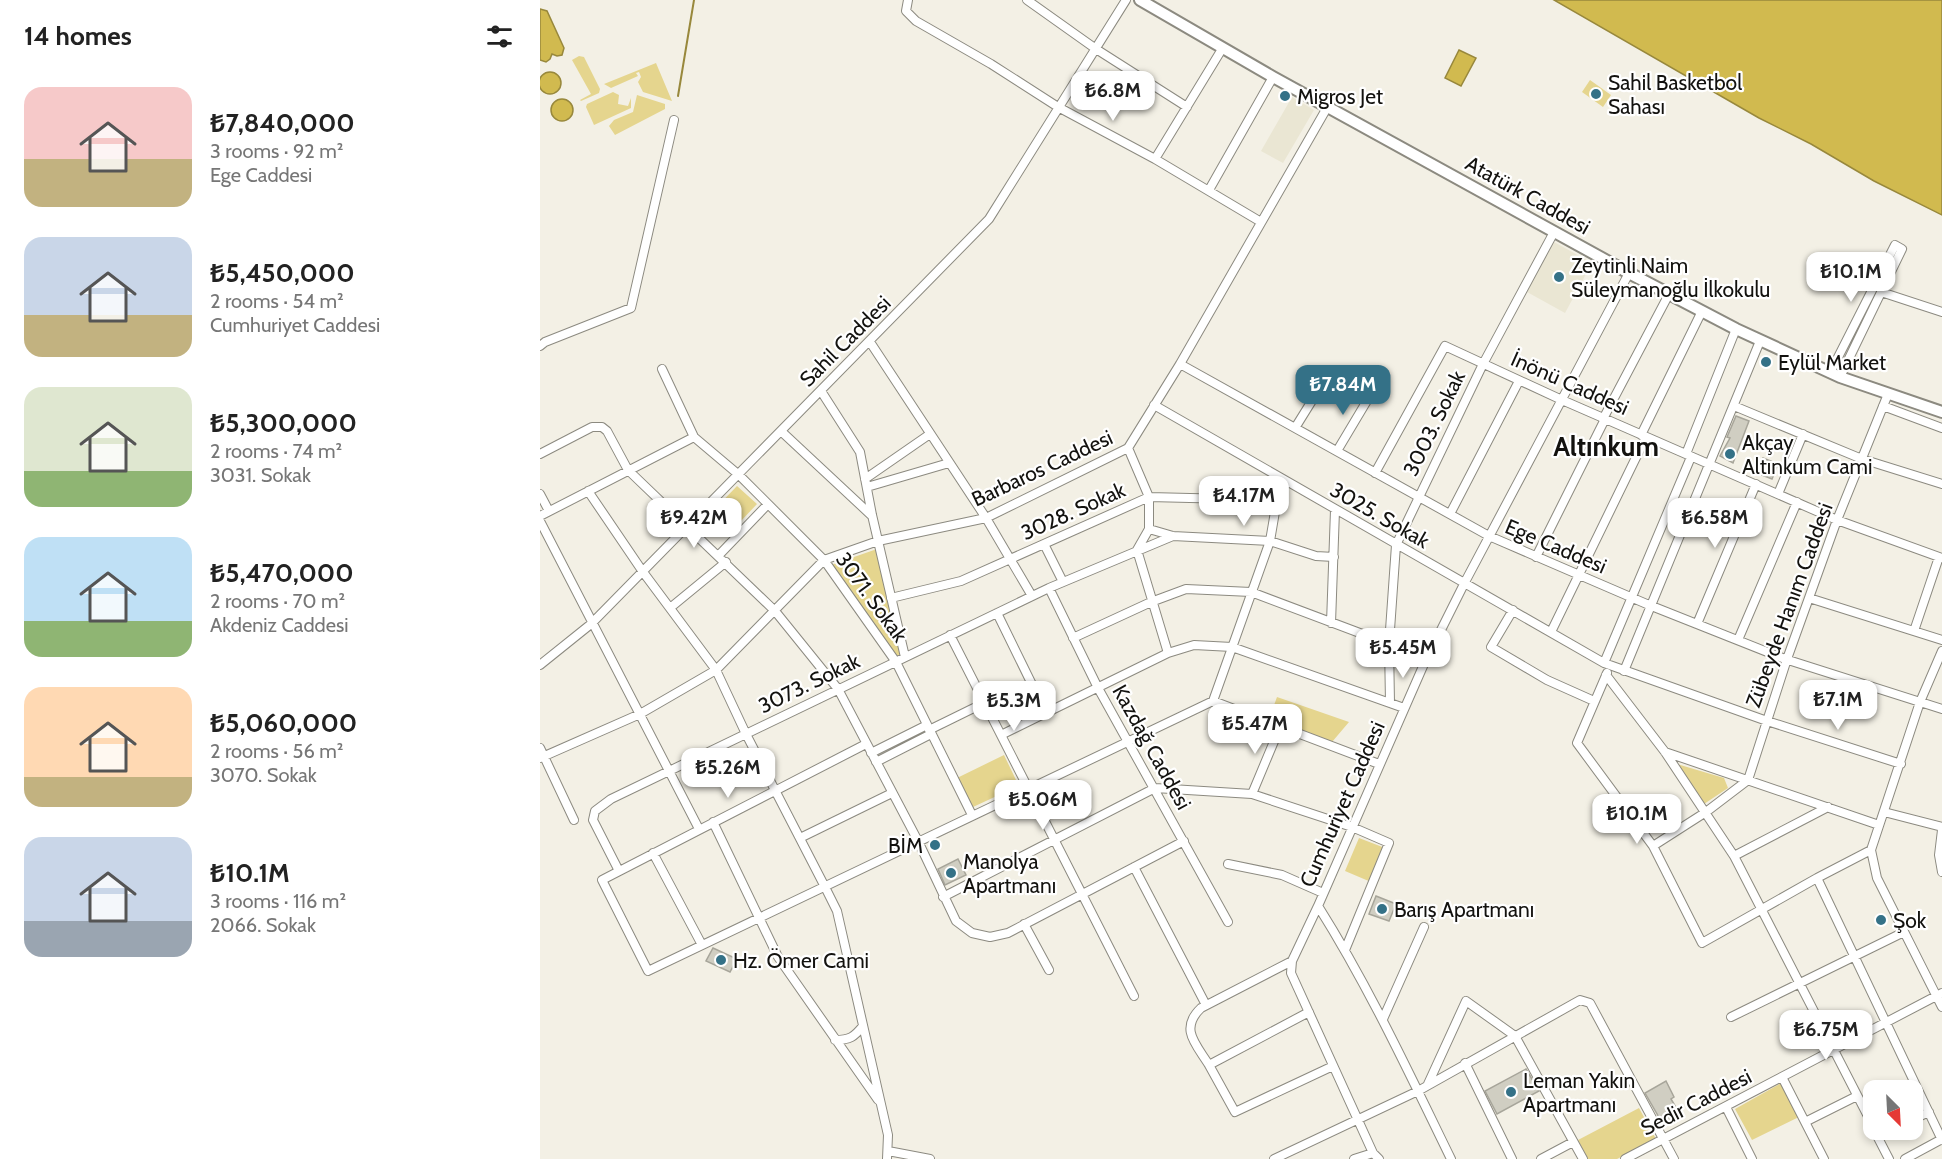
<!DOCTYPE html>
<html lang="en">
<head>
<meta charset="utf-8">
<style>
  :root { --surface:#fff; --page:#f2f2f2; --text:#222; --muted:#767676; --accent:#347187 }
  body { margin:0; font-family:Cabin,sans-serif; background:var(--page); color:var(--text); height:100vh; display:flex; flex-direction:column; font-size:22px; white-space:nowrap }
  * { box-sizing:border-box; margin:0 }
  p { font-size:20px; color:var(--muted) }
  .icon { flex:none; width:33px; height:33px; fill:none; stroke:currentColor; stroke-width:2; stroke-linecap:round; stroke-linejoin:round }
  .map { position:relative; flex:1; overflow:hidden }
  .sheet { display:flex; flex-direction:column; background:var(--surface); width:540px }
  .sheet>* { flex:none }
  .needle { width:39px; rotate:156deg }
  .tools { position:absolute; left:1323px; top:1080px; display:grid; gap:12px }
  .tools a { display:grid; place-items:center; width:60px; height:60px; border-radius:12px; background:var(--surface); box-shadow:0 3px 9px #0003; font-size:30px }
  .price { position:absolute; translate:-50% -51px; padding:0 14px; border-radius:12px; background:#fff; color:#222; font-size:20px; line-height:39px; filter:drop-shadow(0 2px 3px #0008) }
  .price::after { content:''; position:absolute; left:50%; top:36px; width:18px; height:14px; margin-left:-9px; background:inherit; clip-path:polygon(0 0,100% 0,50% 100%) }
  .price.selected { background:var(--accent); color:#fff }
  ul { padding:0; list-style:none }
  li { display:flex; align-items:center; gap:18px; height:150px; padding:0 24px }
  li span { display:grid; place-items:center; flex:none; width:168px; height:120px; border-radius:18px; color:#555 }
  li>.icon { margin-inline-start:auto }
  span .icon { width:72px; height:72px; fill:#fffc; stroke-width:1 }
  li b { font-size:26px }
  h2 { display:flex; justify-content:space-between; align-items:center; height:72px; padding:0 24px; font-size:26px }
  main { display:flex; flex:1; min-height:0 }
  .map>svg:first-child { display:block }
  .built { fill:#eae6d3 }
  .green { fill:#e5d58e }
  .water { fill:#d1ba4f; stroke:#98883c; stroke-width:1.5 }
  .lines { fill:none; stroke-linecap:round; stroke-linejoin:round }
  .stream { stroke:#98883c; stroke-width:2 }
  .building { fill:#d0cec2; stroke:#a7a59a; stroke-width:1.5 }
  .minor-casing { stroke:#8c8a80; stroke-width:10 }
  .major-casing { stroke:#8c8a80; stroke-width:14 }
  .minor { stroke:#fff; stroke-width:8 }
  .major { stroke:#fff; stroke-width:10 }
  .poi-dot { fill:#347187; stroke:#fff; stroke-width:2 }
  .labels { text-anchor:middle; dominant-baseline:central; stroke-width:4.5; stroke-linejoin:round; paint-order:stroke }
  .poi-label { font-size:21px; fill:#13120f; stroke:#fff; text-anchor:start }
  .street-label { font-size:21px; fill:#13120f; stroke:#fff }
  .district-label { font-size:27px; font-weight:bold; fill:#13120f; stroke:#fff }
</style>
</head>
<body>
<main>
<section class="sheet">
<h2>14 homes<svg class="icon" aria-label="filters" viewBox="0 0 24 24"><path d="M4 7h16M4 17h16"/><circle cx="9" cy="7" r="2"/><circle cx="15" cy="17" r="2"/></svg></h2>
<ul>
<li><span style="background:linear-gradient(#f6c9c9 60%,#c2b280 0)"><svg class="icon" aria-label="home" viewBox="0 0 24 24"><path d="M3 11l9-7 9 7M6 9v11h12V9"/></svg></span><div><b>₺7,840,000</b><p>3 rooms · 92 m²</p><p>Ege Caddesi</p></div></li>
<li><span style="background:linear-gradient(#c9d6e8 65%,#c2b280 0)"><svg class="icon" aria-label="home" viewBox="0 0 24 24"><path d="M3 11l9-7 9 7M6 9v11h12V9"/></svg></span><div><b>₺5,450,000</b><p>2 rooms · 54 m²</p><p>Cumhuriyet Caddesi</p></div></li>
<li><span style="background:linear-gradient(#dfe7d0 70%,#8fb573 0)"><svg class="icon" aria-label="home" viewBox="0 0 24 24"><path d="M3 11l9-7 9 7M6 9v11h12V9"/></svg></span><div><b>₺5,300,000</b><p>2 rooms · 74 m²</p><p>3031. Sokak</p></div></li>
<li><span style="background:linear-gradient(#bfe0f5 70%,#8fb573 0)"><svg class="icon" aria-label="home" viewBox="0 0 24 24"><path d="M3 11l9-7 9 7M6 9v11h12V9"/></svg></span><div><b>₺5,470,000</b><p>2 rooms · 70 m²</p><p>Akdeniz Caddesi</p></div></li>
<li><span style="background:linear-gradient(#ffd9b3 75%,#c2b280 0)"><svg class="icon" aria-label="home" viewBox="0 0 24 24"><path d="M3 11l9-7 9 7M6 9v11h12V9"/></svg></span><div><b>₺5,060,000</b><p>2 rooms · 56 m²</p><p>3070. Sokak</p></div></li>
<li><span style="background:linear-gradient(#c9d6e8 70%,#9aa5b1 0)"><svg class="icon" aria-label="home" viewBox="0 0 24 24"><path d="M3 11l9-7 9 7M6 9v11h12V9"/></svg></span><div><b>₺10.1M</b><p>3 rooms · 116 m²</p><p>2066. Sokak</p></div></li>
</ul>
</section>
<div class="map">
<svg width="1402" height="1159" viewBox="0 0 1402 1159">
  <rect width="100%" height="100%" fill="#f3f0e5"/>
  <!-- built -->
  <path class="built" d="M752,97l22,13 -31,53 -22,-12z
    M1014,242l38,21 -27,50 -38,-21z"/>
  <!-- green -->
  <path class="green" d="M39,56l5,1 16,32 -1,4 -18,8 -1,-1 11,-6 -19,-34z
    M116,63l16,38 -29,-9 -5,-10 3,-5 -2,-5 -3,1 2,3 -27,12 -7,-4z
    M1050,80l21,15 -8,12 -21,-15z
    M73,92l6,3 -1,9 10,2 3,-8v10l-37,17 -8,-18 1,-3z
    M97,95l28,9v5l-50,26 -6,-9 5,-6 19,-8z
    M197,486l20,18 -17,18 -11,-9 -9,10 -10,-9z
    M337,549l27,105 -7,2 -66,-91z
    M737,697l72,25 -17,20 -63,-23z
    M464,755l13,27 -3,6 -41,19 -16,-29z
    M1137,764l47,14 4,10 -24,16z
    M819,838l26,10 -14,34 -26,-11z
    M1243,1082l18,34 -49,24 -17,-31z
    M1099,1108l17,31 -39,20h-29l-10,-19z"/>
  <!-- water -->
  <path class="water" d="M1014,0h388v215l-68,-34 -63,-37 -52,-26z
    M0,9l7,2 17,37 -2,7 -5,1 -5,-2 -2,5 -4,3 -6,-2z
    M919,50l17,8 -15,28 -16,-8z
    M-1 83a11 11 0 1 1 22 0a11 11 0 1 1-22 0Z
    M11 110a11 11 0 1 1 22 0a11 11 0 1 1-22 0Z"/>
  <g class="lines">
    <!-- stream -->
    <path class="stream" d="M138,96l16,-96"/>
  </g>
  <!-- building -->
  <path class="building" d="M1196,416l13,5 -16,42 -13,-7 10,-18 -3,-1z
    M1223,458l15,6 -6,15 -15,-6z
    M418,859l8,16 -21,10 -7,-16z
    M836,896l20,8 -7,17 -20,-7z
    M173,948l24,11 -7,13 -24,-11z
    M986,1069l13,22 -42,23 -12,-23z
    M1126,1081l8,16 -3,2 10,17 -17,10 -19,-33z"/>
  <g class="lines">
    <!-- minor casing -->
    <g class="minor-casing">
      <path id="minor" d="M368,0l-2,11 10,10 75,43 67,43 97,52 106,63
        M487,0l69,49 91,58
        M615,159l67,-110
        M669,190l64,-113
        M1341,292l61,20
        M330,342l116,176 46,78
        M0,346l5,-4 86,-34 43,-188
        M640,364l309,172 160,69 136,54 157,50
        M122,369l32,68 45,38 85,85 72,102 76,153
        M1290,373l65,-128 7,4 -62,128
        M281,391l39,61 12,63 33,142
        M614,405l450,258 163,58 134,43
        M1194,406l128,53 80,25
        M1343,406l59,22
        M1063,419l66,-125
        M755,428l18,-29
        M242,432l89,83
        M1101,435l61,-124
        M588,448l21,49v32l-12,21 31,103
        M797,451l34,-57
        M0,454l52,-27h10l5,4 21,39 147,141 63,78 80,152 38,80 16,12 18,4 18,-4 176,-92
        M1146,454l50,-125
        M835,473l70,-127 117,54 275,120 105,38
        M325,479l65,-45
        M327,487l82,-24
        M48,491l55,81 73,98 30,64 79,153 12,24 51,224 -1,24
        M0,494l9,17
        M1238,494l25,-60
        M910,514l69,-133
        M0,516l154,-79
        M0,521l159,308
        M609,529l24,7 97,5 46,15 18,1
        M504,544l19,38
        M179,555l49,-51
        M996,557l69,-138
        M509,588l49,100 130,234
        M351,598l70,-17 188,-84 128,3
        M1269,598l133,42
        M130,608l56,-46
        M973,610l-22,37 56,33 47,21
        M457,613l49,100
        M791,623l4,-113
        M1157,624l59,-140
        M1374,631l25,-74
        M1011,632l95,-195
        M410,635l184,361
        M533,638l78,-36 35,-13 65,3 138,52 35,20
        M1198,640l59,-138
        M1402,651l-22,51 -49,148 6,28 65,129
        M1064,663l87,-206
        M0,665l51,-41 398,-405 137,-219
        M1084,671l136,-330
        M1067,673l-30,70 76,103 49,97 115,-65 54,-28
        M1066,675l59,77 69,104 140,272
        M673,701l57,-160 7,-41 9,-18
        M850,703l-1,-59 7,-99 87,-181 71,-132
        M389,730l55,-27
        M461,735l167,-82 26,-8 38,2 172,61
        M326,744l-264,136 46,91 565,-270 166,63
        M0,748l34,72
        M1125,752l214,73
        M331,753l56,-28
        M0,758l100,-44 76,-44 108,-110 54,-19 108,-23 142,-70 52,-84 148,-258
        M336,762l55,-28
        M712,794l28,-67
        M1344,812l58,15
        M173,822l65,135 100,143
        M1402,830l-3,25 3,17
        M260,838l92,-45
        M1113,846l53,-34 42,-32 39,-121 50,-139 51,-126
        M113,853l49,92
        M1194,856l94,-49
        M688,864l54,11 41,18
        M594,867l72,138
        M79,871l-26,-51 2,-9 16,-12 438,-211 124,-52
        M1277,878l125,262
        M403,897l212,-109 97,6 100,33 37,16 -44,107
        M778,906l-26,55 -1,12 82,180 6,6
        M484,924l25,46
        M769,1012l-100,53 26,47 98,-46
        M1191,1017l173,-85
        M843,1019l41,-92
        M295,1040c15,0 19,-3 28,-14
        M925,1063l47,96
        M669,1065c-13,-21 -30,-36 -8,-57l91,-47
        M1242,1077l42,82
        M888,1084l38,-83 49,35 68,123
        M1186,1107l26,52
        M1372,1120l17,-8
        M1265,1122l52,-26
        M1334,1130l15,29
        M1338,1137l15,-7
        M348,1151l42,8
        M734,1159l144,-68 162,-91 10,3 84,156
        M814,1159l19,-6
        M911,1159c-42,-86 -82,-172 -133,-253l106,-242 41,-82 164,-309
        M1001,1159l32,-17
        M1085,1159l317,-166
        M1365,1159l37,-20"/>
    </g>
    <!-- major casing -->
    <g class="major-casing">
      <path id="major" d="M600,0l133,77 356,196 107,56 104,48 102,35"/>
    </g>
    <!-- minor -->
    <use href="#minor" class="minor"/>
    <!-- major -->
    <use href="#major" class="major"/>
  </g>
  <!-- markers -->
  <g class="poi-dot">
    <circle cx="1056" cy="94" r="6"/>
    <circle cx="745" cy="96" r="6"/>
    <circle cx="1019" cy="277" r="6"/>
    <circle cx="1226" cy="362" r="6"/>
    <circle cx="1190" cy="454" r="6"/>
    <circle cx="395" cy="845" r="6"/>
    <circle cx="411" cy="873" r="6"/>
    <circle cx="842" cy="909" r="6"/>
    <circle cx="1341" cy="920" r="6"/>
    <circle cx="181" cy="960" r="6"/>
    <circle cx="971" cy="1092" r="6"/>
  </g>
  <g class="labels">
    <!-- poi labels -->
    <g class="poi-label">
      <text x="1068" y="82">Sahil Basketbol<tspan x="1068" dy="24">Sahası</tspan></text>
      <text x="757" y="96">Migros Jet</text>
      <text x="1031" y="265">Zeytinli Naim<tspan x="1031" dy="24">Süleymanoğlu İlkokulu</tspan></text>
      <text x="1238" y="362">Eylül Market</text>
      <text x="1202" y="442">Akçay<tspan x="1202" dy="24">Altınkum Cami</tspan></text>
      <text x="383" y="845" text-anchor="end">BİM</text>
      <text x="423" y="861">Manolya<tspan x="423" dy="24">Apartmanı</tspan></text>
      <text x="854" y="909">Barış Apartmanı</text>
      <text x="1353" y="920">Şok</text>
      <text x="193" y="960">Hz. Ömer Cami</text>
      <text x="983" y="1080">Leman Yakın<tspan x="983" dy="24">Apartmanı</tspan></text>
    </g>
    <!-- street labels -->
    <g class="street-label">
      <text transform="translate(988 195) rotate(29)">Atatürk Caddesi</text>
      <text transform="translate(305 341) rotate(-45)">Sahil Caddesi</text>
      <text transform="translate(1030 383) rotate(24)">İnönü Caddesi</text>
      <text transform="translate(894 423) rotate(-64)">3003. Sokak</text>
      <text transform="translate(502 468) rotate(-25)">Barbaros Caddesi</text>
      <text transform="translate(533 511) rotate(-24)">3028. Sokak</text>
      <text transform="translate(840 515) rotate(30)">3025. Sokak</text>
      <text transform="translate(1016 546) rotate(23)">Ege Caddesi</text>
      <text transform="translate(332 597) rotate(54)">3071. Sokak</text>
      <text transform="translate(1249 605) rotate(-70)">Zübeyde Hanım Caddesi</text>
      <text transform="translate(269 683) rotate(-26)">3073. Sokak</text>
      <text transform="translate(612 747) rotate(61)">Kazdağ Caddesi</text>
      <text transform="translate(802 804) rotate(-66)">Cumhuriyet Caddesi</text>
      <text transform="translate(1156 1102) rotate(-27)">Sedir Caddesi</text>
    </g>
    <!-- district labels -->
    <g class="district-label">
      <text x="1066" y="446">Altınkum</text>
    </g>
  </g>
</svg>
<div class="tools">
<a><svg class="needle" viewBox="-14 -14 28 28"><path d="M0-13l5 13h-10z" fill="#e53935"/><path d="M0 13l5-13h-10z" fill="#767676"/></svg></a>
</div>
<b class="price" style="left:573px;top:122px">₺6.8M</b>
<b class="price" style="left:1311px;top:303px">₺10.1M</b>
<b class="price selected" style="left:803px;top:416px">₺7.84M</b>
<b class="price" style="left:704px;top:527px">₺4.17M</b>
<b class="price" style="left:154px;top:549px">₺9.42M</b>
<b class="price" style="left:1175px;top:549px">₺6.58M</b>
<b class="price" style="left:863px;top:679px">₺5.45M</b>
<b class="price" style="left:1298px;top:731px">₺7.1M</b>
<b class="price" style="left:474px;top:732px">₺5.3M</b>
<b class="price" style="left:715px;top:755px">₺5.47M</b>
<b class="price" style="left:188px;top:799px">₺5.26M</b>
<b class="price" style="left:503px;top:831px">₺5.06M</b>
<b class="price" style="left:1097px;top:845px">₺10.1M</b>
<b class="price" style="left:1286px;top:1061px">₺6.75M</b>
</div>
</main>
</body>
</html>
